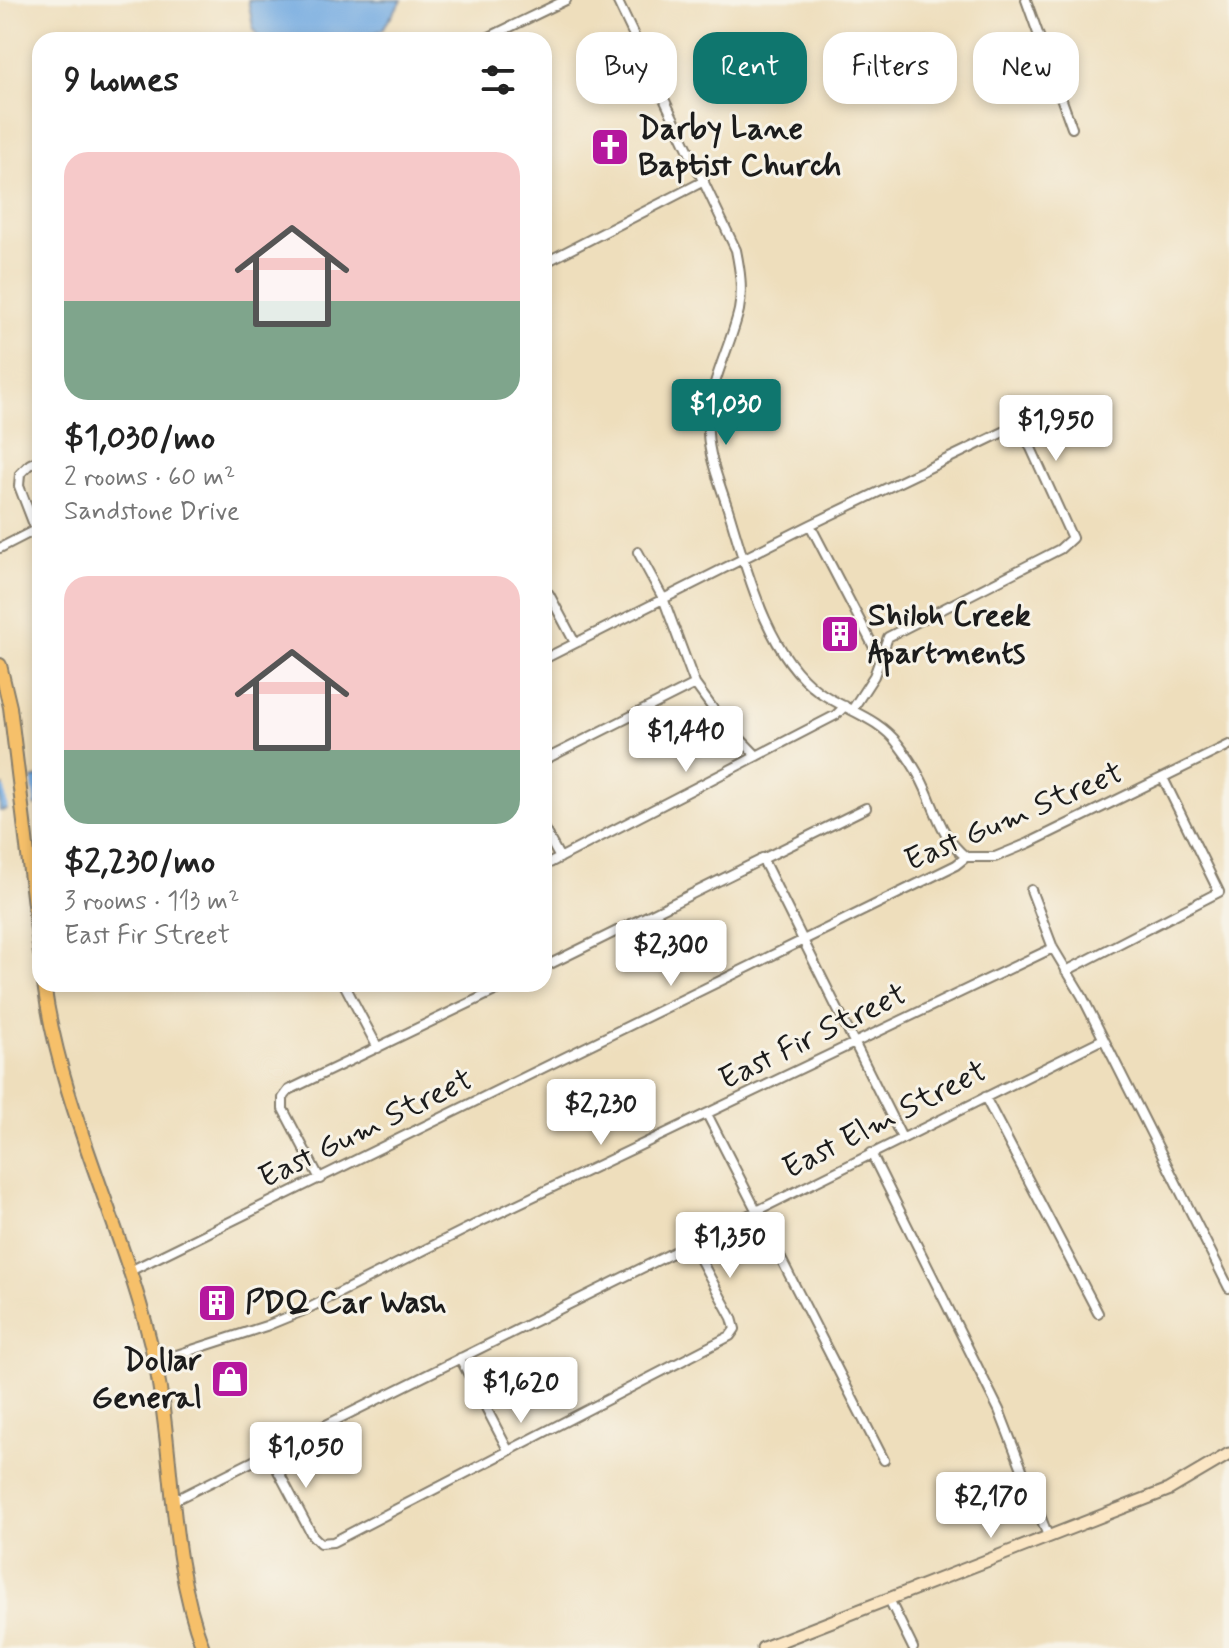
<!DOCTYPE html>
<html lang="en">
<head>
<meta charset="utf-8">
<style>
  :root { --surface:#fff; --page:#f2f2f2; --text:#222; --muted:#767676; --accent:#0f766e }
  body { margin:0; font-family:Mynerve,sans-serif; background:var(--page); color:var(--text); height:100vh; display:flex; flex-direction:column; font-size:30px; white-space:nowrap }
  * { box-sizing:border-box; margin:0 }
  p { font-size:26px; color:var(--muted) }
  .icon { flex:none; width:44px; height:44px; fill:none; stroke:currentColor; stroke-width:2; stroke-linecap:round; stroke-linejoin:round }
  .map { position:relative; flex:1; overflow:hidden }
  .drawer { position:absolute; left:32px; top:32px; width:520px; height:960px; display:flex; flex-direction:column; background:var(--surface); border-radius:24px; box-shadow:0 4px 12px #0003 }
  .drawer>* { flex:none }
  .hud { position:absolute; left:576px; top:32px; width:532px; height:72px; display:flex; gap:16px }
  .price { position:absolute; translate:-50% -68px; padding:0 18px; border-radius:8px; background:#fff; color:#222; font-size:26px; line-height:52px; filter:drop-shadow(0 2px 4px #0008) }
  .price::after { content:''; position:absolute; left:50%; top:48px; width:24px; height:18px; margin-left:-12px; background:inherit; clip-path:polygon(0 0,100% 0,50% 100%) }
  .price.on { background:var(--accent); color:#fff }
  ul { padding:0; list-style:none }
  li { display:grid; align-content:center; gap:16px; height:424px; padding:0 32px }
  li span { display:grid; place-items:center; height:248px; border-radius:24px; color:#555 }
  li>.icon { margin-inline-start:auto }
  span .icon { width:144px; height:144px; fill:#fffc; stroke-width:1 }
  li b { font-size:34px }
  h2 { display:flex; justify-content:space-between; align-items:center; height:96px; padding:0 32px; font-size:34px }
  .pill { padding:0 28px; border-radius:24px; background:var(--surface); box-shadow:0 4px 12px #0003; font-size:28px; line-height:72px }
  .pill.on { background:var(--accent); color:#fff }
  .map>svg:first-child { display:block }
  .water { fill:#73aae1; stroke:#48637e; stroke-width:2 }
  .pier { fill:#eedebc }
  .lines { fill:none; stroke-linecap:round; stroke-linejoin:round }
  .street-casing { stroke:#857d6c; stroke-width:12 }
  .secondary-casing { stroke:#857d6c; stroke-width:15 }
  .primary-casing { stroke:#857d6c; stroke-width:16 }
  .street { stroke:#fff; stroke-width:8 }
  .secondary { stroke:#fbe6c4; stroke-width:11 }
  .primary { stroke:#f6c06b; stroke-width:12 }
  .labels { text-anchor:middle; dominant-baseline:central; stroke-width:6; stroke-linejoin:round; paint-order:stroke }
  .poi-label { font-size:32px; font-weight:bold; fill:#1c1c1c; stroke:#f7f3e8; text-anchor:start }
  .street-label { font-size:32px; fill:#1c1c1c; stroke:#f7f3e8 }
</style>
</head>
<body>
<div class="map">
<svg width="1229" height="1648" viewBox="0 0 1229 1648">
  <rect width="100%" height="100%" fill="#f7f3e8"/>
  <filter id="ink" filterUnits="userSpaceOnUse"><feTurbulence type="fractalNoise" baseFrequency=".0125" numOctaves="2"/><feDisplacementMap in="SourceGraphic" scale="16" xChannelSelector="R" yChannelSelector="G"/><feConvolveMatrix kernelMatrix="1 2 1 2 8 2 1 2 1" color-interpolation-filters="sRGB"/></filter>
  <filter id="wash" filterUnits="userSpaceOnUse"><feTurbulence type="fractalNoise" baseFrequency=".006" numOctaves="4" result="noise"/><feDisplacementMap in="SourceGraphic" scale="32" xChannelSelector="R" yChannelSelector="G"/><feGaussianBlur stdDeviation="1.8" result="paint"/><feColorMatrix in="noise" values="0 0 0 0 0 0 0 0 0 0 0 0 0 0 0 0 0 1.4 0 .05"/><feComposite in="paint" operator="in"/></filter>
  <g filter="url(#wash)">
    <rect width="100%" height="100%" fill="#eedebc"/>
    <!-- water -->
    <path class="water" d="M248,0h154l-20,30 -28,10h-95l-6,-13z
      M40,777v28l-40,6v-24z"/>
    <!-- pier -->
    <path class="pier" d="M31,775l4,34 -27,3 -4,-31z"/>
  </g>
  <g filter="url(#ink)">
    <g class="lines">
      <!-- street casing -->
      <g class="street-casing">
        <path id="street" d="M617,0l119,250c4,20 7,39 3,60 -9,40 -34,80 -31,123 1,25 12,51 20,76 18,58 38,144 90,182 26,19 60,26 80,53 11,14 21,30 28,46 11,25 18,50 40,67
          M1026,0l46,128
          M483,40l83,-40
          M544,263l160,-82
          M810,525l70,134
          M36,530l-17,-44 1,-12 10,-10 10,-5
          M0,548l39,-20
          M638,552l25,46 32,86 24,33 38,39
          M549,594l26,49
          M544,659l266,-134 210,-101 52,114 -12,11 -172,88 -14,39 -22,34
          M544,760l151,-76
          M544,829l16,29
          M762,858l140,280
          M544,866l292,-151 9,-9
          M1031,890l22,58 29,48 147,292
          M544,967l322,-159
          M1066,971l153,-79 -56,-114
          M344,984l34,64
          M985,1097l113,216
          M707,1114l177,346
          M871,1153l128,257 49,126
          M320,1179l-37,-70v-11l6,-8 220,-106
          M128,1272l828,-407 10,-8h29l34,-14 200,-98
          M460,1358l48,92
          M155,1362l111,-36 39,-16 177,-89 571,-273
          M269,1454l43,81 8,8 13,-1 397,-206 5,-7 -3,-11 -40,-74
          M173,1501l930,-462
          M889,1599l24,49"/>
      </g>
      <!-- secondary casing -->
      <g class="secondary-casing">
        <path id="secondary" d="M763,1648l405,-158 61,-36"/>
      </g>
      <!-- primary casing -->
      <g class="primary-casing">
        <path id="primary" d="M0,665l10,42 30,247
          M44,984c18,131 83,249 111,378 20,95 13,194 48,286"/>
      </g>
      <!-- street -->
      <use href="#street" class="street"/>
      <!-- secondary -->
      <use href="#secondary" class="secondary"/>
      <!-- primary -->
      <use href="#primary" class="primary"/>
    </g>
  </g>
  <!-- icons -->
  <defs>
    <g id="church-square" transform="scale(2)"><rect x="-9" y="-9" width="18" height="18" rx="4" fill="#b5179e" stroke="#f7f3e8"/><path d="M-1.2-6h2.4v3.5h3.3v2.4h-3.3V6h-2.4V-.1h-3.3v-2.4h3.3Z" fill="#fff"/></g>
    <g id="building-square" transform="scale(2)"><rect x="-9" y="-9" width="18" height="18" rx="4" fill="#b5179e" stroke="#f7f3e8"/><path d="M-4-6H4V6H1V3H-1V6H-4ZM-2.5-4.3h1.7v1.8h-1.7ZM.8-4.3h1.7v1.8H.8ZM-2.5-1h1.7V.8h-1.7ZM.8-1h1.7V.8H.8Z" fill="#fff"/></g>
    <g id="shop-square" transform="scale(2)"><rect x="-9" y="-9" width="18" height="18" rx="4" fill="#b5179e" stroke="#f7f3e8"/><path d="M-5-2.5h2.3a2.7 3.5 0 0 1 5.4 0H5L5.5 6h-11ZM-1.5-2.5h3a1.5 2.3 0 0 0-3 0Z" fill="#fff"/></g>
  </defs>
  <g fill-rule="evenodd">
    <use href="#church-square" x="610" y="147"/>
    <use href="#building-square" x="840" y="634"/>
    <use href="#building-square" x="217" y="1303"/>
    <use href="#shop-square" x="230" y="1379"/>
  </g>
  <g class="labels">
    <!-- poi labels -->
    <g class="poi-label">
      <text x="638" y="129">Darby Lane<tspan x="638" dy="37">Baptist Church</tspan></text>
      <text x="868" y="616">Shiloh Creek<tspan x="868" dy="37">Apartments</tspan></text>
      <text x="245" y="1303">PDQ Car Wash</text>
      <text x="202" y="1361" text-anchor="end">Dollar<tspan x="202" dy="37">General</tspan></text>
    </g>
    <!-- street labels -->
    <g class="street-label">
      <text transform="translate(1014 817) rotate(-23)">East Gum Street</text>
      <text transform="translate(813 1037) rotate(-26)">East Fir Street</text>
      <text transform="translate(885 1120) rotate(-27)">East Elm Street</text>
      <text transform="translate(366 1129) rotate(-26)">East Gum Street</text>
    </g>
  </g>
</svg>
<b class="price on" style="left:726px;top:447px">$1,030</b>
<b class="price" style="left:1056px;top:463px">$1,950</b>
<b class="price" style="left:686px;top:774px">$1,440</b>
<b class="price" style="left:671px;top:988px">$2,300</b>
<b class="price" style="left:601px;top:1147px">$2,230</b>
<b class="price" style="left:730px;top:1280px">$1,350</b>
<b class="price" style="left:521px;top:1425px">$1,620</b>
<b class="price" style="left:306px;top:1490px">$1,050</b>
<b class="price" style="left:991px;top:1540px">$2,170</b>
<div class="hud">
<a class="pill">Buy</a>
<a class="pill on">Rent</a>
<a class="pill">Filters</a>
<a class="pill">New</a>
</div>
<section class="drawer">
<h2>9 homes<svg class="icon" aria-label="filters" viewBox="0 0 24 24"><path d="M4 7h16M4 17h16"/><circle cx="9" cy="7" r="2"/><circle cx="15" cy="17" r="2"/></svg></h2>
<ul>
<li><span style="background:linear-gradient(#f6c9c9 60%,#7fa58c 0)"><svg class="icon" aria-label="home" viewBox="0 0 24 24"><path d="M3 11l9-7 9 7M6 9v11h12V9"/></svg></span><div><b>$1,030/mo</b><p>2 rooms · 60 m²</p><p>Sandstone Drive</p></div></li>
<li><span style="background:linear-gradient(#f6c9c9 70%,#7fa58c 0)"><svg class="icon" aria-label="home" viewBox="0 0 24 24"><path d="M3 11l9-7 9 7M6 9v11h12V9"/></svg></span><div><b>$2,230/mo</b><p>3 rooms · 113 m²</p><p>East Fir Street</p></div></li>
</ul>
</section>
</div>
</body>
</html>
